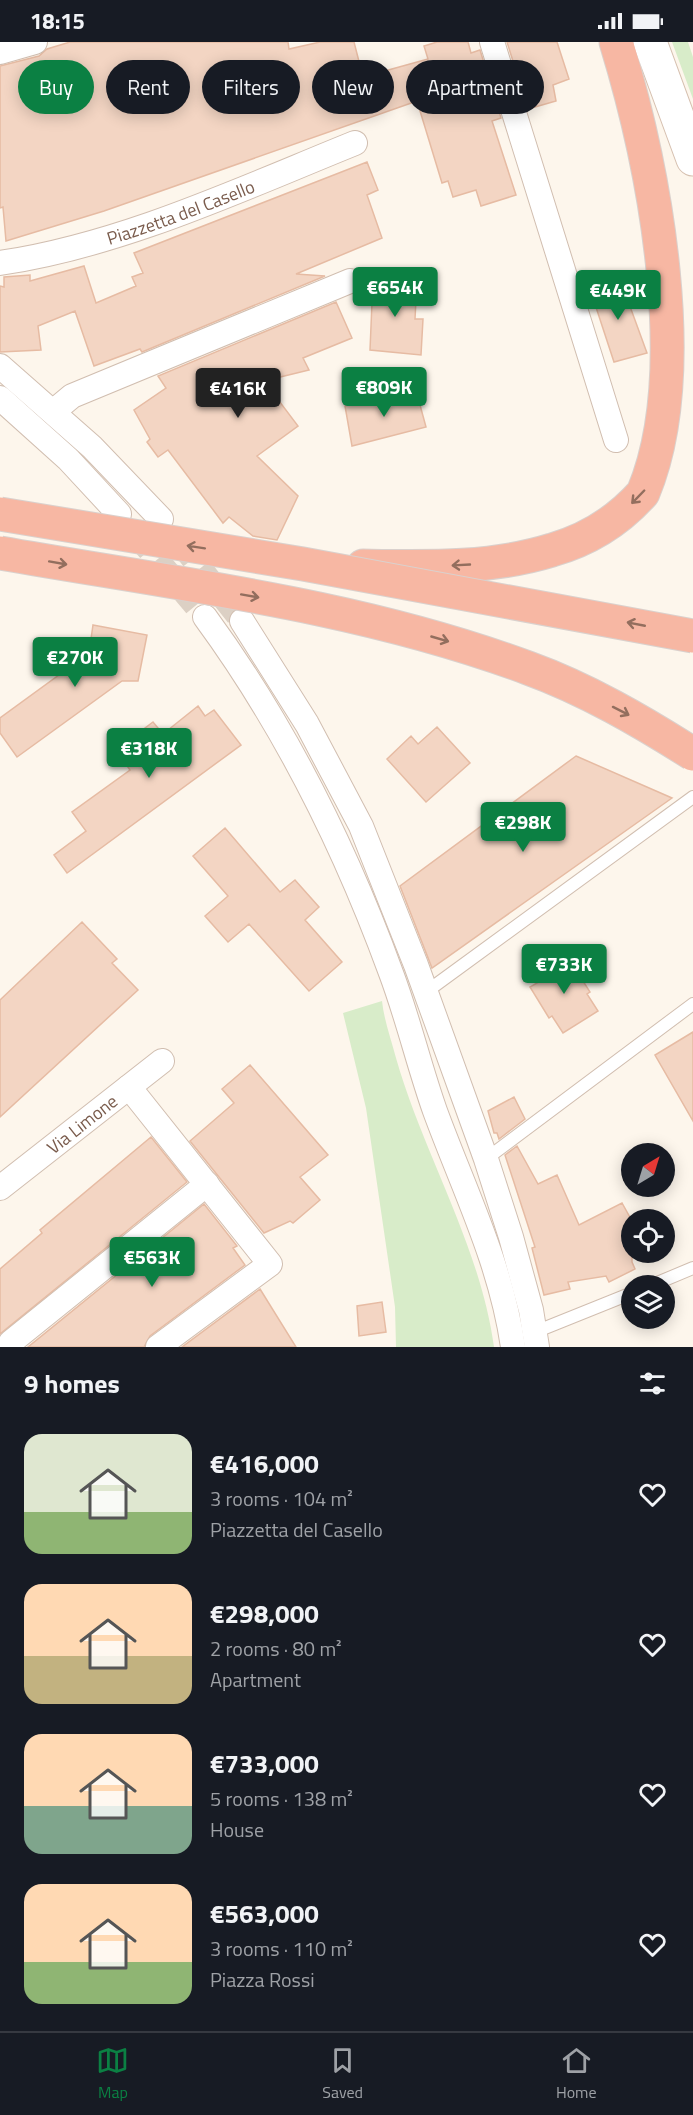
<!DOCTYPE html>
<html lang="en">
<head>
<meta charset="utf-8">
<style>
  :root { --surface:#171b24; --page:#20242c; --text:#f1f3f6; --muted:#9ea1a6; --line:#363941; --accent:#0b8043 }
  body { margin:0; font-family:"Titillium Web",sans-serif; background:var(--page); color:var(--text); height:100vh; display:flex; flex-direction:column; font-size:22px; white-space:nowrap }
  * { box-sizing:border-box; margin:0 }
  p { font-size:20px; color:var(--muted) }
  .icon { flex:none; width:33px; height:33px; fill:none; stroke:currentColor; stroke-width:2; stroke-linecap:round; stroke-linejoin:round }
  .map { position:relative; height:1305px; overflow:hidden }
  .details { display:flex; flex-direction:column; background:var(--surface); flex:1 }
  .details>* { flex:none }
  .hud { position:absolute; left:18px; top:18px; width:657px; height:54px; display:flex; gap:12px }
  .needle { width:39px; rotate:38deg }
  .controls { position:absolute; left:621px; top:1101px; display:grid; gap:12px }
  .controls a { display:grid; place-items:center; width:54px; height:54px; border-radius:50%; background:var(--surface); box-shadow:0 3px 15px #0003; font-size:30px }
  .price { position:absolute; translate:-50% -51px; padding:0 14px; border-radius:6px; background:var(--accent); color:#fff; font-size:20px; line-height:39px; filter:drop-shadow(0 2px 3px #0008) }
  .price::after { content:''; position:absolute; left:50%; top:36px; width:18px; height:14px; margin-left:-9px; background:inherit; clip-path:polygon(0 0,100% 0,50% 100%) }
  .price.active { background:#222; color:#fff }
  ul { padding:0; list-style:none }
  li { display:flex; align-items:center; gap:18px; height:150px; padding:0 24px }
  li span { display:grid; place-items:center; flex:none; width:168px; height:120px; border-radius:18px; color:#555 }
  li>.icon { margin-inline-start:auto }
  span .icon { width:72px; height:72px; fill:#fffc; stroke-width:1 }
  li b { font-size:26px }
  h2 { display:flex; justify-content:space-between; align-items:center; height:72px; padding:0 24px; font-size:26px }
  .chip { padding:0 21px; border-radius:27px; background:var(--surface); box-shadow:0 3px 15px #0003; font-size:21px; line-height:54px }
  .chip.active { background:var(--accent); color:#fff }
  .status { display:flex; justify-content:space-between; align-items:center; height:42px; padding:0 30px; background:var(--surface); direction:ltr }
  .status svg { height:16px; fill:currentColor }
  .tab-bar { display:flex; justify-content:space-around; align-items:center; height:84px; border-top:2px solid var(--line); background:var(--surface); font-size:16px; color:var(--muted) }
  .tab-bar a { display:grid; justify-items:center; gap:3px }
  .tab-bar .active { color:var(--accent) }
  .map>svg:first-child { display:block }
  .green { fill:#d8ecc9 }
  .building { fill:#f3d5c3; stroke:#e6bba3; stroke-width:1.5 }
  .lines { fill:none; stroke-linecap:round; stroke-linejoin:round }
  .street-tunnel { stroke:#dcd0c4; stroke-width:24; stroke-dasharray:24 12; stroke-linecap:butt }
  .lane-casing { stroke:#d1beb0; stroke-width:14 }
  .street-casing { stroke:#d1beb0; stroke-width:26 }
  .secondary-casing { stroke:#d6c0b0; stroke-width:35 }
  .highway-casing { stroke:#dad1cd; stroke-width:35 }
  .lane { stroke:#fff; stroke-width:12 }
  .street { stroke:#fff; stroke-width:24 }
  .secondary { stroke:#fff; stroke-width:33 }
  .highway { stroke:#f7b7a3; stroke-width:33 }
  .highway-bridge-casing { stroke:#dad1cd; stroke-width:35; stroke-linecap:butt }
  .highway-bridge { stroke:#f7b7a3; stroke-width:33 }
  .oneway { stroke:#936e5e }
  .labels { text-anchor:middle; dominant-baseline:central; stroke-width:6; stroke-linejoin:round; paint-order:stroke }
  .street-label { font-size:18px; fill:#7a5c4d; stroke:#fffaf3 }
</style>
</head>
<body>
<div class="status"><b>18:15</b><svg viewBox="0 0 49 12"><path d="M0 12V9h3v3zM5 12V6h3v6zM10 12V3h3v9zM15 12V0h3v12zM26 1h20v11H26zM47 4h2v5h-2z"/></svg></div>
<div class="map">
<svg width="693" height="1305" viewBox="0 0 693 1305">
  <rect width="100%" height="100%" fill="#fdf6ec"/>
  <!-- green -->
  <path class="green" d="M672,0h16l5,15v42z
    M382,959c2,19 9,38 14,57 28,98 84,187 98,289h-98l-1,-40 -29,-199 -23,-95z"/>
  <!-- building -->
  <path class="building" d="M70,0h218l1,7 31,-7h34l9,35 65,-18 -4,-13 13,-4h31l3,11 9,-3 21,68 -9,3 24,74 -35,11 -5,-16 -23,7 -5,-16 -6,2 -25,-82 -313,110 -98,30 -3,-34 -3,1v-142l39,-10 8,-7z
    M507,0h50l12,37 -16,6 3,16 -28,8z
    M367,120l11,28 -11,5 15,43 -86,36 29,2 -183,76 -2,-3 -46,17 -19,-55 -37,15 3,24 -41,2v-66l4,1v-10l26,-2v6l54,-15 12,37 40,-17 -4,-9 11,-4 -9,-20z
    M373,237l44,2 -2,38h8l-2,36 -51,-5z
    M620,237l27,74 -33,9 -24,-73z
    M336,260l16,36 -49,20 6,12 -45,11 34,45 -41,30 41,40 -21,44 -24,-4 -24,-19 -6,6 -55,-73 -10,7 -11,-15 3,-3 -16,-29 32,-22 -8,-12z
    M391,352l1,6 25,-6 9,33 -74,19 -7,-40z
    M93,583l54,10 -9,46h-16l-105,76 -17,-24v-15l89,-65z
    M198,664l7,10 9,-6 27,35 -174,128 -13,-18 32,-24 -14,-19 58,-42 -14,-20 37,-28 10,12z
    M437,685l33,36 -44,39 -39,-43 24,-23 7,8z
    M576,714l96,42 -240,170 -32,-82z
    M225,786l55,64 15,-12 24,27 -14,13 37,42 -33,29 -60,-67 -21,18 -23,-26 23,-20 -35,-40z
    M82,880l35,37 -5,4 26,27 -138,127v-117z
    M558,917l5,8 8,-5 19,30 -3,2 11,17 -35,22 -11,-17 -3,2 -19,-31 14,-8 -5,-8z
    M693,990v89l-38,-66z
    M250,1023l78,90 -28,22 20,23 -27,23 -3,-2 -26,12 -74,-92 44,-38 -12,-14z
    M514,1055l11,22 -26,20 -2,-6h-3l-6,-22z
    M151,1095l36,45 -187,152v-65l42,-36 -2,-3z
    M517,1104l21,38 19,-9 22,50 43,-22 10,18v41l3,7 -26,13 -3,-6 -38,6 2,7 -26,6 -12,-47 3,-1 -30,-92z
    M204,1162l33,42 -4,2 12,17 -95,71 -6,11h-116z
    M260,1247l36,58h-114z
    M382,1260l4,30 -27,4 -2,-30z"/>
  <g class="lines">
    <!-- street-tunnel -->
    <path class="street-tunnel" d="M134,490l71,85
      M178,498l64,81"/>
    <!-- lane casing -->
    <g class="lane-casing">
      <path id="lane" d="M426,950l267,-195
        M486,1117l207,-155
        M650,1244l43,-18
        M535,1290l97,-39"/>
    </g>
    <!-- street casing -->
    <g class="street-casing">
      <g id="street">
        <path d="M492,0l124,398"/>
        <path d="M0,10l35,-10"/>
        <path id="s1" d="M0,221c122,-18 241,-74 355,-120"/>
        <path d="M0,324l92,81 69,72"/>
        <path d="M0,356l68,61 51,55"/>
        <path d="M54,369l18,-15 278,-115"/>
        <path d="M205,575c80,109 140,230 186,356 17,45 28,93 44,138 29,79 66,152 78,236"/>
        <path d="M242,579l65,103 54,102 55,139 70,194 25,78 20,73 6,37"/>
        <path d="M129,1045l141,177 -112,83"/>
        <path id="s2" d="M0,1146l162,-127"/>
        <path d="M11,1300l196,-158"/>
      </g>
    </g>
    <!-- secondary casing -->
    <g class="secondary-casing">
      <path id="secondary" d="M650,0l43,117"/>
    </g>
    <!-- highway casing -->
    <g class="highway-casing">
      <path id="highway" d="M363,524c63,1 128,3 189,-16 35,-10 67,-30 91,-57 50,-119 13,-320 -27,-451"/>
    </g>
    <!-- lane -->
    <use href="#lane" class="lane"/>
    <!-- street -->
    <use href="#street" class="street"/>
    <!-- secondary -->
    <use href="#secondary" class="secondary"/>
    <!-- highway -->
    <use href="#highway" class="highway"/>
    <!-- highway-bridge casing -->
    <g class="highway-bridge-casing">
      <path id="highway-bridge" d="M0,472l303,50 390,72
        M0,511c177,31 359,52 528,115 58,21 113,53 165,86"/>
    </g>
    <!-- highway-bridge -->
    <use href="#highway-bridge" class="highway-bridge"/>
  </g>
  <!-- one-way arrows -->
  <defs><path id="oneway-shaft" d="M-6 0H5M1.5-3L5.5 0L1.5 3" fill="none" stroke-width="1.6" stroke-linecap="round" stroke-linejoin="round" transform="scale(1.5)"/></defs>
  <g class="oneway">
    <use href="#oneway-shaft" transform="translate(638 455) rotate(134)"/>
    <use href="#oneway-shaft" transform="translate(196 505) rotate(-171)"/>
    <use href="#oneway-shaft" transform="translate(58 521) rotate(10)"/>
    <use href="#oneway-shaft" transform="translate(461 523) rotate(177)"/>
    <use href="#oneway-shaft" transform="translate(250 554) rotate(10)"/>
    <use href="#oneway-shaft" transform="translate(636 582) rotate(-169)"/>
    <use href="#oneway-shaft" transform="translate(440 597) rotate(16)"/>
    <use href="#oneway-shaft" transform="translate(621 669) rotate(27)"/>
  </g>
  <g class="labels">
    <!-- street labels -->
    <g class="street-label">
      <text stroke="none"><textPath href="#s1" startOffset="188">Piazzetta del Casello</textPath></text>
      <text stroke="none"><textPath href="#s2" startOffset="104">Via Limone</textPath></text>
    </g>
  </g>
</svg>
<div class="controls">
<a><svg class="needle" viewBox="-14 -14 28 28"><path d="M0-13l5 13h-10z" fill="#e53935"/><path d="M0 13l5-13h-10z" fill="#9ea1a6"/></svg></a>
<a><svg class="icon" aria-label="locate" viewBox="0 0 24 24"><circle cx="12" cy="12" r="6"/><path d="M12 2v4M12 18v4M2 12h4M18 12h4"/></svg></a>
<a><svg class="icon" aria-label="layers" viewBox="0 0 24 24"><path d="M12 4l9 5-9 5-9-5zM3 14l9 5 9-5"/></svg></a>
</div>
<b class="price" style="left:395px;top:276px">€654K</b>
<b class="price" style="left:618px;top:279px">€449K</b>
<b class="price" style="left:384px;top:376px">€809K</b>
<b class="price active" style="left:238px;top:377px">€416K</b>
<b class="price" style="left:75px;top:646px">€270K</b>
<b class="price" style="left:149px;top:737px">€318K</b>
<b class="price" style="left:523px;top:811px">€298K</b>
<b class="price" style="left:564px;top:953px">€733K</b>
<b class="price" style="left:152px;top:1246px">€563K</b>
<div class="hud">
<a class="chip active">Buy</a>
<a class="chip">Rent</a>
<a class="chip">Filters</a>
<a class="chip">New</a>
<a class="chip">Apartment</a>
</div>
</div>
<section class="details">
<h2>9 homes<svg class="icon" aria-label="filters" viewBox="0 0 24 24"><path d="M4 7h16M4 17h16"/><circle cx="9" cy="7" r="2"/><circle cx="15" cy="17" r="2"/></svg></h2>
<ul>
<li><span style="background:linear-gradient(#dfe7d0 65%,#8fb573 0)"><svg class="icon" aria-label="home" viewBox="0 0 24 24"><path d="M3 11l9-7 9 7M6 9v11h12V9"/></svg></span><div><b>€416,000</b><p>3 rooms · 104 m²</p><p>Piazzetta del Casello</p></div><svg class="icon" aria-label="heart" viewBox="0 0 24 24"><path d="M12 20l-8-8c-3-5 5-10 8-4 3-6 11-1 8 4z"/></svg></li>
<li><span style="background:linear-gradient(#ffd9b3 60%,#c2b280 0)"><svg class="icon" aria-label="home" viewBox="0 0 24 24"><path d="M3 11l9-7 9 7M6 9v11h12V9"/></svg></span><div><b>€298,000</b><p>2 rooms · 80 m²</p><p>Apartment</p></div><svg class="icon" aria-label="heart" viewBox="0 0 24 24"><path d="M12 20l-8-8c-3-5 5-10 8-4 3-6 11-1 8 4z"/></svg></li>
<li><span style="background:linear-gradient(#ffd9b3 60%,#7fa58c 0)"><svg class="icon" aria-label="home" viewBox="0 0 24 24"><path d="M3 11l9-7 9 7M6 9v11h12V9"/></svg></span><div><b>€733,000</b><p>5 rooms · 138 m²</p><p>House</p></div><svg class="icon" aria-label="heart" viewBox="0 0 24 24"><path d="M12 20l-8-8c-3-5 5-10 8-4 3-6 11-1 8 4z"/></svg></li>
<li><span style="background:linear-gradient(#ffd9b3 65%,#8fb573 0)"><svg class="icon" aria-label="home" viewBox="0 0 24 24"><path d="M3 11l9-7 9 7M6 9v11h12V9"/></svg></span><div><b>€563,000</b><p>3 rooms · 110 m²</p><p>Piazza Rossi</p></div><svg class="icon" aria-label="heart" viewBox="0 0 24 24"><path d="M12 20l-8-8c-3-5 5-10 8-4 3-6 11-1 8 4z"/></svg></li>
</ul>
</section>
<nav class="tab-bar">
<a class="active"><svg class="icon" aria-label="map" viewBox="0 0 24 24"><path d="M3 6l6-2 6 2 6-2v14l-6 2-6-2-6 2zM9 4v14M15 6v14"/></svg>Map</a>
<a><svg class="icon" aria-label="saved" viewBox="0 0 24 24"><path d="M7 4h10v16l-5-4-5 4z"/></svg>Saved</a>
<a><svg class="icon" aria-label="home" viewBox="0 0 24 24"><path d="M3 11l9-7 9 7M6 9v11h12V9"/></svg>Home</a>
</nav>
</body>
</html>
